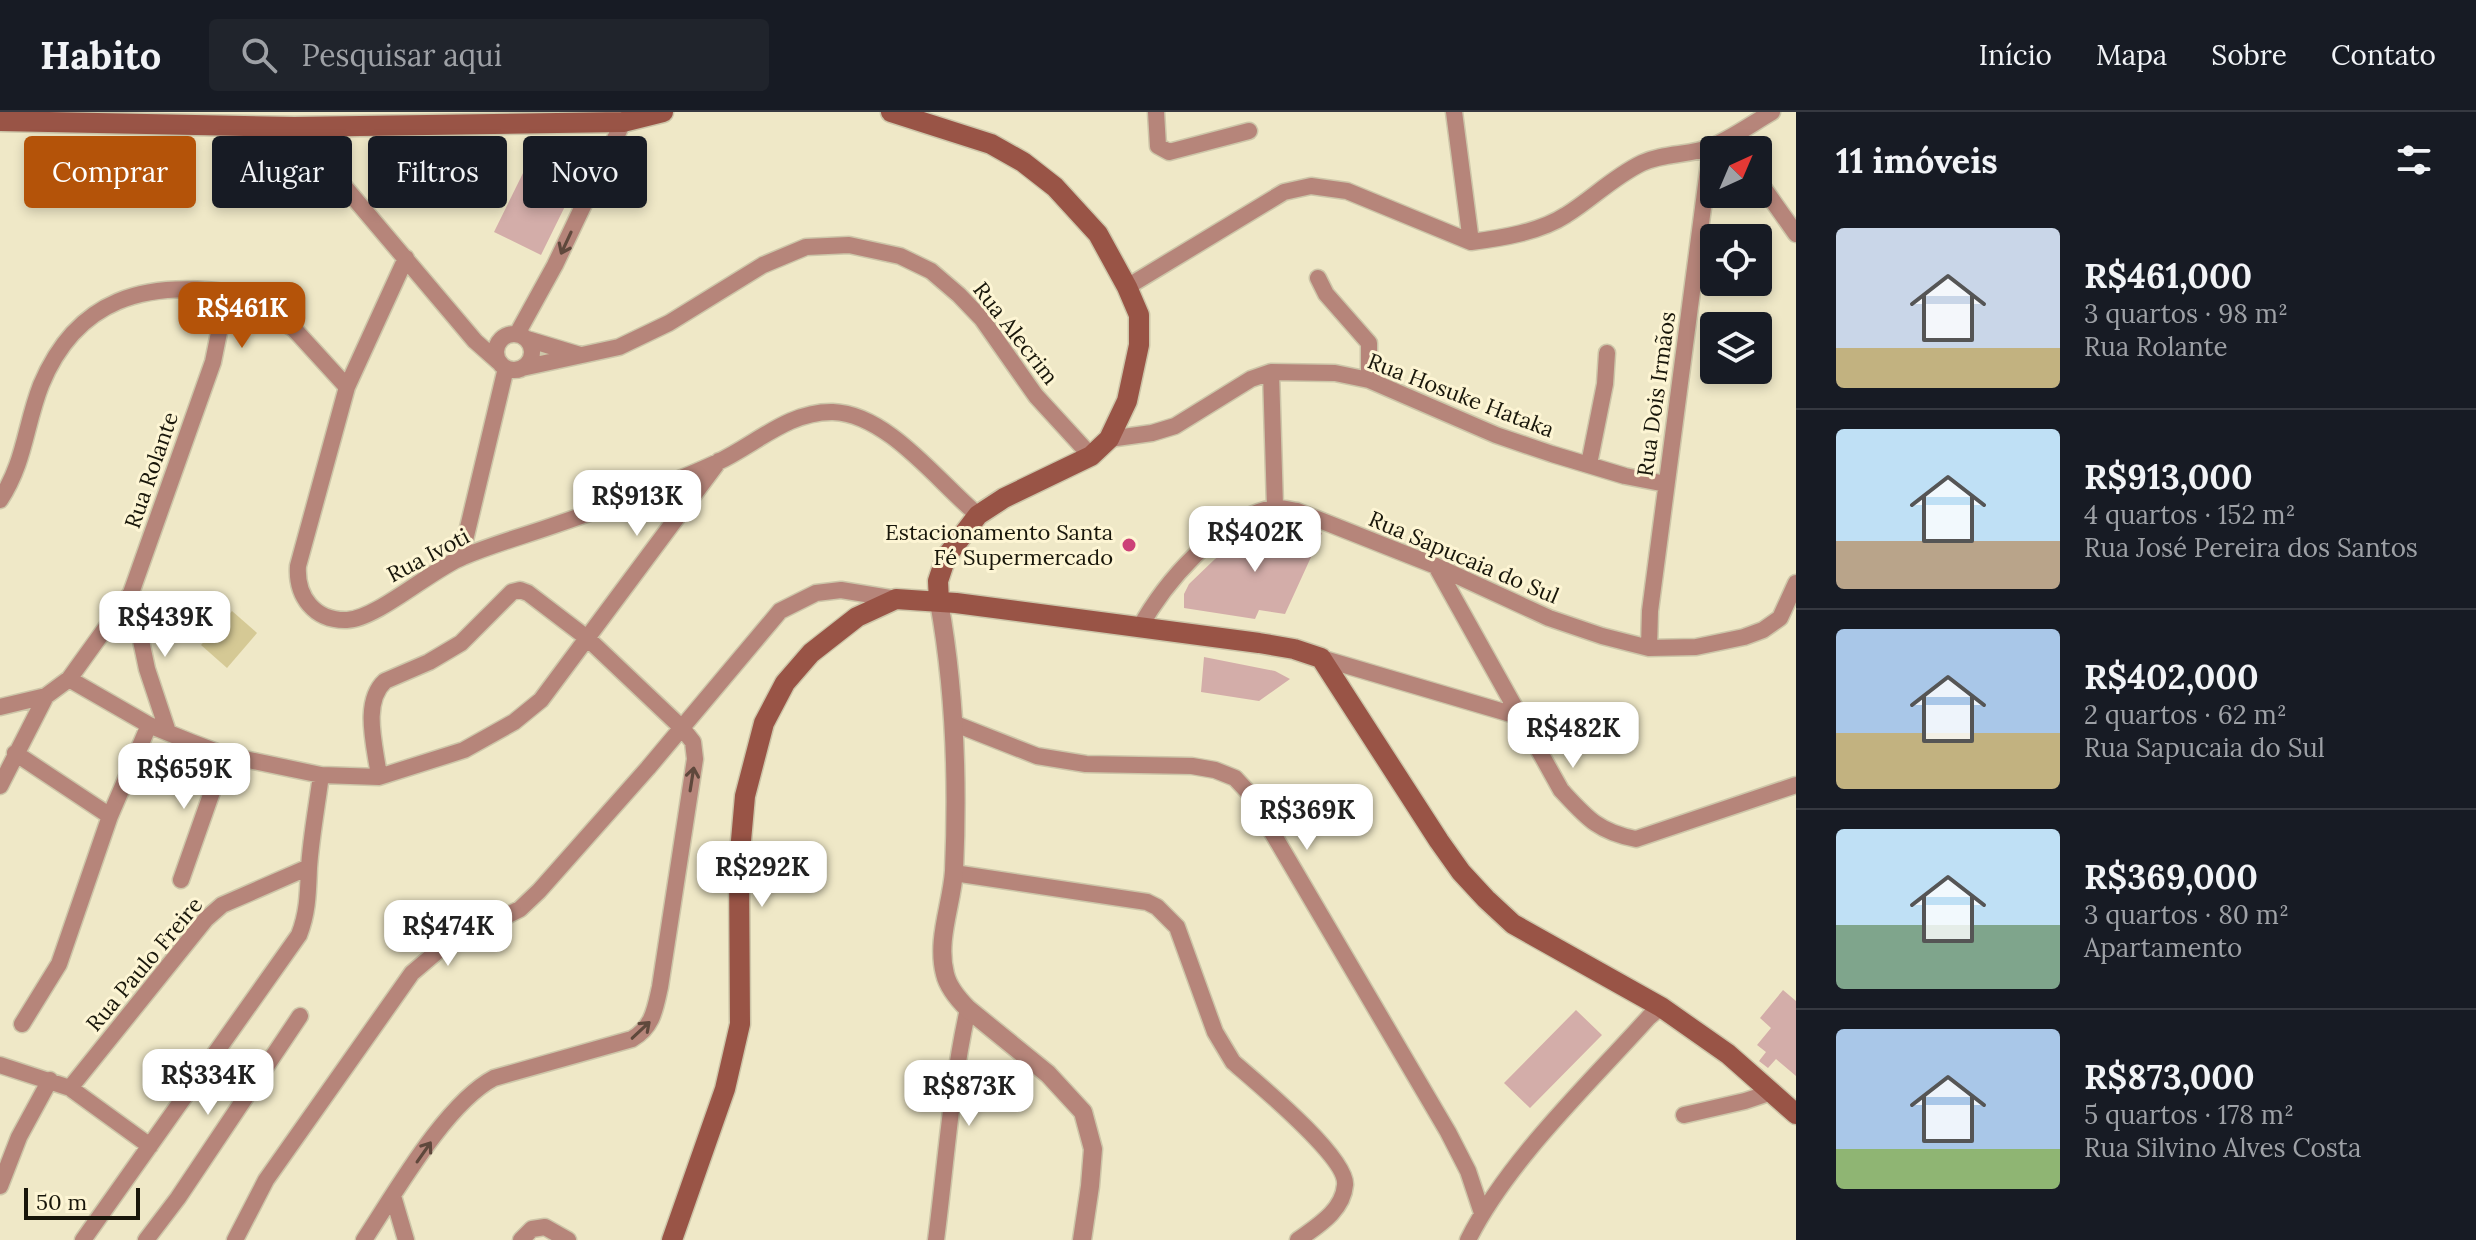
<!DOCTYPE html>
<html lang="pt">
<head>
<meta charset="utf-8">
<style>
  :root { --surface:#171b24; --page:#20242c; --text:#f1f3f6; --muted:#9ea1a6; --line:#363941; --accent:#b45309 }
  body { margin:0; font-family:Lora,serif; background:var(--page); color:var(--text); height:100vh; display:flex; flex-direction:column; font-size:30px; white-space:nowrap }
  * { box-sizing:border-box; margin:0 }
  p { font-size:26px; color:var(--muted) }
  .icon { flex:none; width:44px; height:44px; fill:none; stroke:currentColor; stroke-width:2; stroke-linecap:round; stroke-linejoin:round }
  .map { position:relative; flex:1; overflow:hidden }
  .sheet { display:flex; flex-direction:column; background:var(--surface); width:680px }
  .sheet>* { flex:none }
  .hud { position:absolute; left:24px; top:24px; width:760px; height:72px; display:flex; gap:16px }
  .needle { width:52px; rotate:44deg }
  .fabs { position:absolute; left:1700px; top:24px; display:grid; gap:16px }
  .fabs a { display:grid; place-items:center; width:72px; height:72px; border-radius:8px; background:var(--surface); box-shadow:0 4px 12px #0003; font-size:40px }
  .scale { position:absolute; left:24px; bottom:20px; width:116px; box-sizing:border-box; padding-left:8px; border:4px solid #18160a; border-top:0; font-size:22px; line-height:28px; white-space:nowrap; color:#18160a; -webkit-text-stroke:6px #fdf5d4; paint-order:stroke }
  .price { position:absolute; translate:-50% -68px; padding:0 18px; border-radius:16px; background:#fff; color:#222; font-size:26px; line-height:52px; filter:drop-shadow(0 2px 4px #0008) }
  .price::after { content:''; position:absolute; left:50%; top:48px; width:24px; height:18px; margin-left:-12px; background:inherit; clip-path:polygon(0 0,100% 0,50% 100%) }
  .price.on { background:var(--accent); color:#fff }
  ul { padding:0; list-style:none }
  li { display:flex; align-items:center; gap:24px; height:200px; padding:0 40px }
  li+li { border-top:2px solid var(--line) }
  li span { display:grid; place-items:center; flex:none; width:224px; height:160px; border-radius:8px; color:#555 }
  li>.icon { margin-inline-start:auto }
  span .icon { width:96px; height:96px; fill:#fffc; stroke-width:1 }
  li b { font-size:34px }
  h2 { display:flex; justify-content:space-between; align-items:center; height:96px; padding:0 40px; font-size:34px }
  .pill { padding:0 28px; border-radius:8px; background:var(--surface); box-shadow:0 4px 12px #0003; font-size:28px; line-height:72px }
  .pill.on { background:var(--accent); color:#fff }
  header { display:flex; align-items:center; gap:48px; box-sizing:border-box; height:112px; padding:0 40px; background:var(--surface); border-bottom:2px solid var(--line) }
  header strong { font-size:38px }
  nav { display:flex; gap:44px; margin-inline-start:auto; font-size:28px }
  .search { width:560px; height:72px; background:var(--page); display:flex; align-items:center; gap:20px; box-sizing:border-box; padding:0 28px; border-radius:8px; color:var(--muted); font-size:30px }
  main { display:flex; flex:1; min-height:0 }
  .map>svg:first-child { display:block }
  .green { fill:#d5c995 }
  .building { fill:#d3ada9 }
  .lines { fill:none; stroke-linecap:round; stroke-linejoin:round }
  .minor-casing { stroke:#cdc6a9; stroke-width:19 }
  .tertiary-casing { stroke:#cdc6a9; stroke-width:21 }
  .secondary-casing { stroke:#cdc6a9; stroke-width:23 }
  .minor { stroke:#b6857a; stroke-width:16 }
  .tertiary { stroke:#b6857a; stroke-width:18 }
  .secondary { stroke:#995446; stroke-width:20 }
  .oneway { stroke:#5f483c }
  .poi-dot { fill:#cc4177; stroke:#fdf5d4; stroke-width:3 }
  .labels { text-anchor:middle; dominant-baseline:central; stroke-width:6; stroke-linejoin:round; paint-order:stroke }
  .street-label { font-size:22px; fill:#18160a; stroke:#fdf5d4 }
  .poi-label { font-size:22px; fill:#18160a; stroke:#fdf5d4; text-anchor:end }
</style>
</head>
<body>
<header>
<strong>Habito</strong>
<div class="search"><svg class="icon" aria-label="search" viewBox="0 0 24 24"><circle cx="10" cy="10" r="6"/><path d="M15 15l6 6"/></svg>Pesquisar aqui</div>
<nav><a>Início</a><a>Mapa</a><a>Sobre</a><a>Contato</a></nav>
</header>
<main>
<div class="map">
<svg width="1796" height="1128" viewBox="0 0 1796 1128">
  <rect width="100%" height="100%" fill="#efe8c7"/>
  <!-- green -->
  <path class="green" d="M232,499l25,22 -30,35 -26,-23z"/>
  <!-- building -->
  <path class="building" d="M407,43h97v45h-97z
    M526,55l47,23 -32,65 -47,-23z
    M1278,413h18l26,8 -37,81 -26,-4 -4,9 -71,-11v-14l5,-10 26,-25 41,-27z
    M1204,545l71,14 15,8 -31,22 -58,-9z
    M1783,878l13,11v75l-20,-17 -8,9 -9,-7 7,-9 -9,-7 14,-17 -11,-10z
    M1576,898l26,25 -72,73 -26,-25z"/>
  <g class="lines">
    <!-- minor casing -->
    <g class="minor-casing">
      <path id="minor" d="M1156,0l2,34 11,6 80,-21
        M1454,0l17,130
        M294,15l181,214 26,23
        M1758,68l38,54
        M406,146l-59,129 -49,179c-2,30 16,55 49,54 30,-1 85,-51 116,-63 28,-12 57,-20 86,-30 56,-19 115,-40 169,-65 38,-18 71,-51 115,-50 55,2 105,70 145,103
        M1318,166l8,16 43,49v37
        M1127,175l157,-95 27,-6 36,5 124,51c31,-4 69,-10 95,-27 26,-16 47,-38 76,-52 23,-11 49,-7 71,-17 21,-9 40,-23 59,-34
        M221 194a13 13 0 1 1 26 0a13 13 0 1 1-26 0Z
        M244,186l50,31 53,58
        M517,222l38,-69 68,-143
        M496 240a18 18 0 1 1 36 0a18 18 0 1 1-36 0Z
        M527,227l53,16
        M522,256l97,-21 50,-24 94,-58 43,-18 43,-2 51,11 31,15 28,24 23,24 54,77 55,60
        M1271,260l4,135
        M1109,327l43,-6 23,-7 76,-47 20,-7 64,1 34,7 127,55 56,19 73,22 41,8
        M1589,352l16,-80 2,-31
        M0,388c25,-38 25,-74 41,-115 36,-87 105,-105 191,-92
        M461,445l45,-189
        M1436,454l125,224c25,27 37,42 75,49l160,-54
        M131,481l16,76 21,63
        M1139,517c25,-46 80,-110 133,-121 8,-1 18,2 25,3l139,55 113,52 53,18 47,12 47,-1 48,-10 19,-7 17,-12 16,-35
        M1649,536l1,-37 61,-464
        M1321,546l200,59
        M69,567l80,46 42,17 34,13 96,20 58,2 85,-27 50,-28 27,-22 178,-239
        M0,595l46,-11 23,-17 62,-86 82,-231 10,-49
        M953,611l84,33 49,8 106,2 23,4 20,8 14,15 199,339 20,39 14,42
        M15,641l95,63
        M0,674l46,-90
        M954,761l193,29 10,5 20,20 38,105 18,30c23,20 115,96 112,123 -2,26 -28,41 -47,55
        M181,768l44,-125
        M22,912l37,-60 51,-148 39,-91
        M0,953l70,23 80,58
        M70,976l136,-169 16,-14 87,-38
        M1684,1003l61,-14 27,-9
        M0,1074l19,-49 31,-57
        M393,1084l13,44
        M83,1128l216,-305c9,-23 9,-43 10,-67 2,-31 8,-62 12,-93
        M146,1128l32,-42 122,-182
        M235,1128l31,-60 146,-207 27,-23 81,-41 19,-18 109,-123 132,-157 36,-18 25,-3 55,9
        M364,1128c31,-47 82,-137 130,-162l138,-39c21,-12 23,-30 28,-52l35,-228 -2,-17 -11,-14 -95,-90 -59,-45 -8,-3 -8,2 -51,51 -32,19 -44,19c-24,22 -9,68 -6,96
        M521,1128l11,-11 13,-2 23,13
        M936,1128c10,-77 15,-155 32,-231
        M1468,1128c40,-80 121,-156 181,-223l12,-10"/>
    </g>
    <!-- tertiary casing -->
    <g class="tertiary-casing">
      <path id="tertiary" d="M939,490c16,88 19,180 15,269 -2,33 -18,69 -9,103 3,13 14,26 23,35l80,65 35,38 10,37 -3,37 -8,54"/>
    </g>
    <!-- secondary casing -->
    <g class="secondary-casing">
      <path id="secondary" d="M891,0l100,32 32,18 32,25 43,47 29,53 12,28v30l-12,56 -18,38 -18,17 -87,42 -26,17 -32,42 -8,24 1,21
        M0,9l294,6 329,-5 40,-10
        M672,1128l53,-151 15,-65 -1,-161 6,-67 19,-73 21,-40 26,-30 46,-36 39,-18 60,4 303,40 35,6 27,9 118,183 22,31 25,27 27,25 148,83 67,47 68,60"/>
    </g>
    <!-- minor -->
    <use href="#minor" class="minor"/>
    <!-- tertiary -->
    <use href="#tertiary" class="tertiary"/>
    <!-- secondary -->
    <use href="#secondary" class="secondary"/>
  </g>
  <!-- one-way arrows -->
  <defs><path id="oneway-shaft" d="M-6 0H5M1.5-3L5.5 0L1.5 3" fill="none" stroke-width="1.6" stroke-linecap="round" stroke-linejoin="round" transform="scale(2)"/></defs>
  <g class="oneway">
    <use href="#oneway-shaft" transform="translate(566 131) rotate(115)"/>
    <use href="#oneway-shaft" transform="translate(692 667) rotate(-81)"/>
    <use href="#oneway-shaft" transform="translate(641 918) rotate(-43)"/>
    <use href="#oneway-shaft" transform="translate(424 1040) rotate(-55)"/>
  </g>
  <!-- markers -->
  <circle class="poi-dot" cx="1129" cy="433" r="8"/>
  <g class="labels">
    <!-- street labels -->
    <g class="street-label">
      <text transform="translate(1016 221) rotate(52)">Rua Alecrim</text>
      <text transform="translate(1656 282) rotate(-82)">Rua Dois Irmãos</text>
      <text transform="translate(1461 283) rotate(21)">Rua Hosuke Hataka</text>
      <text transform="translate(151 358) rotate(-71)">Rua Rolante</text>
      <text transform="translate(428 443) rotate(-28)">Rua Ivoti</text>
      <text transform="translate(1464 445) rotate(23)">Rua Sapucaia do Sul</text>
      <text transform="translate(144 852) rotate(-50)">Rua Paulo Freire</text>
    </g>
    <!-- poi labels -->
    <g class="poi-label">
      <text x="1113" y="420">Estacionamento Santa<tspan x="1113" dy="25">Fé Supermercado</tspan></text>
    </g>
  </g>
</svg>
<div class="fabs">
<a><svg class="needle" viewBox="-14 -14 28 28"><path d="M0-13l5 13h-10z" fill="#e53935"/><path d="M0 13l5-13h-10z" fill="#9ea1a6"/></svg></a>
<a><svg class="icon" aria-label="locate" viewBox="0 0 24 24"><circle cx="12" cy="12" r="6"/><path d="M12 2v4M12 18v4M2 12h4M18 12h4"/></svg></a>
<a><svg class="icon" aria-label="layers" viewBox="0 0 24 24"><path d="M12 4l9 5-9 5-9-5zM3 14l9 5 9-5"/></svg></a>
</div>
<div class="scale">50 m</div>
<b class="price on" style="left:242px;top:238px">R$461K</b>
<b class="price" style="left:637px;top:426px">R$913K</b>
<b class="price" style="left:1255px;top:462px">R$402K</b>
<b class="price" style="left:165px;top:547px">R$439K</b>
<b class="price" style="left:1573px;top:658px">R$482K</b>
<b class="price" style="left:184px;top:699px">R$659K</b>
<b class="price" style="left:1307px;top:740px">R$369K</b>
<b class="price" style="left:762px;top:797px">R$292K</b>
<b class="price" style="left:448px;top:856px">R$474K</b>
<b class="price" style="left:208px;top:1005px">R$334K</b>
<b class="price" style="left:969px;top:1016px">R$873K</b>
<div class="hud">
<a class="pill on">Comprar</a>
<a class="pill">Alugar</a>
<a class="pill">Filtros</a>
<a class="pill">Novo</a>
</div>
</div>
<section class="sheet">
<h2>11 imóveis<svg class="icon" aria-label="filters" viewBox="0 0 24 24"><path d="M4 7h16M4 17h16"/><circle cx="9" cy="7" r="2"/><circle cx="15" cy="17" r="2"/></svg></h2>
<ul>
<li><span style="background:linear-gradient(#c9d6e8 75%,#c2b280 0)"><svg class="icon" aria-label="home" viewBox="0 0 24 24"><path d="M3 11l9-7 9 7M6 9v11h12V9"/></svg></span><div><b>R$461,000</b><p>3 quartos · 98 m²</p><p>Rua Rolante</p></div></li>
<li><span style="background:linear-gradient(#bfe0f5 70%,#b9a48a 0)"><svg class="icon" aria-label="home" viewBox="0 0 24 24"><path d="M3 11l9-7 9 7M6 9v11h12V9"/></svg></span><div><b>R$913,000</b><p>4 quartos · 152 m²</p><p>Rua José Pereira dos Santos</p></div></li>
<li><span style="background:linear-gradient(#a9c7e8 65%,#c2b280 0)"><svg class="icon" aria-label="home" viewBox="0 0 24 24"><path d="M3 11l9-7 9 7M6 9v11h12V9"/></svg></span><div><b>R$402,000</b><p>2 quartos · 62 m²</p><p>Rua Sapucaia do Sul</p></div></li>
<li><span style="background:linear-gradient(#bfe0f5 60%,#7fa58c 0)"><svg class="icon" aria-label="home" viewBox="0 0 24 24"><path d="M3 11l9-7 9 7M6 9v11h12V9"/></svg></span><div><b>R$369,000</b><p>3 quartos · 80 m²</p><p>Apartamento</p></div></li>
<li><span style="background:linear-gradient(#a9c7e8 75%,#8fb573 0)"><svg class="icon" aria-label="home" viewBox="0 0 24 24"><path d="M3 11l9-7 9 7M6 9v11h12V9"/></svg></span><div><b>R$873,000</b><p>5 quartos · 178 m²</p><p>Rua Silvino Alves Costa</p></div></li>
</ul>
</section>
</main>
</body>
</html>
